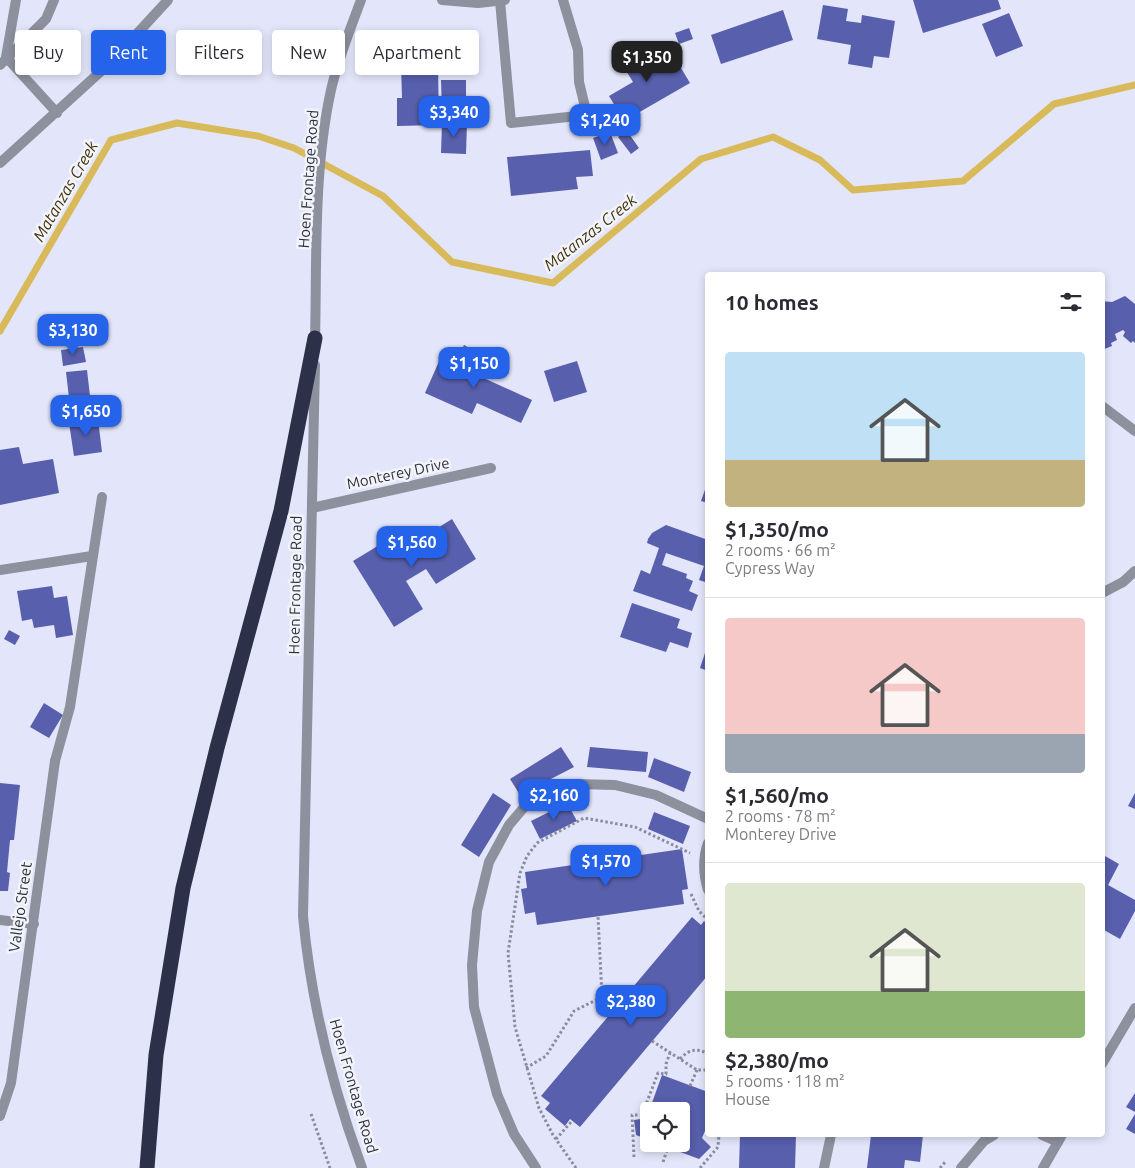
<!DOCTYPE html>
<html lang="en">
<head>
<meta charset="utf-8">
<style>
  :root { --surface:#fff; --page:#f7f7f7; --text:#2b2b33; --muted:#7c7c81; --line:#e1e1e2; --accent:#2563eb }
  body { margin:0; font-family:Ubuntu,sans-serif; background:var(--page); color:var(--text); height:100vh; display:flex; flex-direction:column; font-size:19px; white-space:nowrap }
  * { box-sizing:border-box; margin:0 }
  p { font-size:16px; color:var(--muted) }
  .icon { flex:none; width:28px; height:28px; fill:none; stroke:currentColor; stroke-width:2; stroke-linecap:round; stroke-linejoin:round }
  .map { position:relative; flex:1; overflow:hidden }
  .drawer { position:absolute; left:705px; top:272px; width:400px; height:865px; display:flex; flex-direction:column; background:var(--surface); border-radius:5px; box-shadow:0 2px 8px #0003 }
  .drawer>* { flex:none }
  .hud { position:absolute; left:15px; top:30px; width:475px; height:45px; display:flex; gap:10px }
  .controls { position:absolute; left:640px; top:1102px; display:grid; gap:10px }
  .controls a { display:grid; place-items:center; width:50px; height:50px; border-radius:5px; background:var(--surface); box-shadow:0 2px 8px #0003; font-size:25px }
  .price { position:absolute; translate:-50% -42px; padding:0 11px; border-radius:10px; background:var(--accent); color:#fff; font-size:16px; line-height:32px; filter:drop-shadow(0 1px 2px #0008) }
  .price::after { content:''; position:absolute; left:50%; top:30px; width:15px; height:11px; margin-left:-8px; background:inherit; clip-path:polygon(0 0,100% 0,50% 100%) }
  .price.selected { background:#222; color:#fff }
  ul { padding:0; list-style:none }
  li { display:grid; align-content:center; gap:10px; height:265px; padding:0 20px }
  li+li { border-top:1px solid var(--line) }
  li span { display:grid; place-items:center; height:155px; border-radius:5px; color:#555 }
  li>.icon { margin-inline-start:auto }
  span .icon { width:90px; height:90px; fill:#fffc; stroke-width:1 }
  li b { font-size:21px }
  h2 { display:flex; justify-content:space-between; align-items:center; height:60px; padding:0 20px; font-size:21px }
  .pill { padding:0 18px; border-radius:5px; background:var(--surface); box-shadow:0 2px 8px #0003; font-size:18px; line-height:45px }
  .pill.selected { background:var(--accent); color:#fff }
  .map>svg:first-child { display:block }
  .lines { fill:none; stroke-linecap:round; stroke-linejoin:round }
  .stream { stroke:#d9ba5a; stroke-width:7 }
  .building { fill:#585fac }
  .path { stroke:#8a8c9d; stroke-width:3; stroke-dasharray:2.5 2.5; stroke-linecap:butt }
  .service { stroke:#8d909d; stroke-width:10 }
  .minor { stroke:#8d909d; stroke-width:10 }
  .tertiary { stroke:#8d909d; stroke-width:10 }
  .motorway { stroke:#2d3049; stroke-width:15 }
  .labels { text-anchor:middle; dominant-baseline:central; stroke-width:5; stroke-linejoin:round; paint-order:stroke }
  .street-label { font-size:15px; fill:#2e303d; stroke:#f3f4fb }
  .water-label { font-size:16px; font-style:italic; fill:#3f3308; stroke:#f3f4fb }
</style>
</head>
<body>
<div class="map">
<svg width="1135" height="1168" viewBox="0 0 1135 1168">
  <rect width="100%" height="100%" fill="#e3e6fa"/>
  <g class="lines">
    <!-- stream -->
    <path class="stream" d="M0,331l111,-191 66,-17 81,13 36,12 89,48 69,66 101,21 148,-124 72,-22 47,23 33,30 110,-9 91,-77 81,-19"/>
  </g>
  <!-- building -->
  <path class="building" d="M913,0h85l3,9 -78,24z
    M823,5l25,4 -2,12 15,2 1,-8 33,6 -6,37 -15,-2 -2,12 -24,-4 3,-19 -34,-6z
    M783,10l10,30 -72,24 -10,-29z
    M1009,13l14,33 -27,11 -14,-33z
    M689,28l4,11 -14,5 -4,-11z
    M642,46l14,23 19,-11 15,25 -66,38 -15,-25 24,-14 -14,-23z
    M401,65h37l1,60 -42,1v-28h5z
    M441,80h25v33h-24z
    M442,123h25l-1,31 -25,-1z
    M627,131l12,17 -8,6 -13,-17z
    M610,132l8,21 -17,7 -8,-22z
    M590,150l3,26 -17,1 2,12 -67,7 -4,-39z
    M1125,296l10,8v39l-2,-2 -2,2 -8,-7 2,-4 -2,-2 -8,4 2,6 -6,3 1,3 -10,4v-49l10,1z
    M464,345l11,6 -9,19 66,30 -11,23 -44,-20 -5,11 -47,-21 16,-36 14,7z
    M83,347l3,15 -23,4 -2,-16z
    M577,361l10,31 -33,10 -10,-31z
    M87,370l5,43 -21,2 -5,-43z
    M98,419l4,33 -28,4 -5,-33z
    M19,447l4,17 30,-5 6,34 -59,12v-55z
    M707,484h1v19l-7,-2z
    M452,519l24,40 -40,25 -10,-15 -20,12 17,28 -29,18 -41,-66 46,-28 8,14z
    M666,525l42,15v43l-9,-3 5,-14 -38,-13 -4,12 25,9 -1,4 7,3 -4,10 9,4 -6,16 -59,-20 8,-21 9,4 9,-26 -12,-5 1,-4 4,-6z
    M52,586l2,12 13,-2 6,39 -17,3 -2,-13 -20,3 -2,-9 -10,2 -5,-30z
    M632,603l48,16 -3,9 15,5 -4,15 -18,-6 -4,10 -46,-15z
    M9,630l11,6 -5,9 -11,-6z
    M707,647h1v24l-8,-3z
    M44,703l19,12 -14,23 -19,-11z
    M561,747l13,20 -54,28 -10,-16z
    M590,747l58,5 -2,20 -59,-5z
    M654,758l37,14 -7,20 -36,-15z
    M0,783l20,2 -6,55h-4l-3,32 3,1 -2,18h-8z
    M493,793l18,12 -32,52 -18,-12z
    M1135,793v16l-7,-3z
    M567,803l10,18 -37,18 -9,-18z
    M654,812l36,14 -7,18 -35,-15z
    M682,849l6,40 -6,1 2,14 -147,21 -2,-13 -10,2 -4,-25 6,-1 -2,-16z
    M1105,856l14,8 -11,21 27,15v11l-15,28 -16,-9 -2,3v-73z
    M692,917l9,8 3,-4 4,3v51l-128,152 -10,-8 -5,7 -20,-17 5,-6 -9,-7z
    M662,1075l46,17v32l-6,14 9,9 -12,12 -40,-15h22v-33h-32z
    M1135,1093v19l-9,-5z
    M649,1112v28l-13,-5 -2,-15 13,-2z
    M1135,1114v20l-9,-5z
    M740,1135h56l-1,33h-56z
    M871,1135h52l-3,27 -15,-2 -1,8h-37z"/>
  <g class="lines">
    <!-- path -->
    <path class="path" d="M691,894l8,17 9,9
      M602,997l12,13
      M652,1041l45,29h11
      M680,1059c8,-9 17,-12 28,-5
      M526,1068l20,-12 28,-45 28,-14 -4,-81
      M690,1086l7,-16
      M311,1114l19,54
      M556,1139l16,-18
      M634,1157l-2,-42h10l16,-42 8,1v-10l4,-11
      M663,1162l5,-15
      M576,1168l-23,-33 -14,-27 -24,-81 -7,-74 12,-80 7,-17 10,-13 47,-25 51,9 55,26
      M700,1168l18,-21 1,-12
      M940,1168l6,-7"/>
    <!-- service -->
    <path class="service" d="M500,1l11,122 76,-8 -8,-33 -1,-32 -15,-50
      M6,57l51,56
      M6,57l10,-57
      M0,65l46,-46 8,-19
      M0,570l92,-14
      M55,761l15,-54 32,-210
      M708,843c-6,17 -5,31 0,47
      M0,920l34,4
      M1042,1135l16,7
      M536,1168l-22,-34 -17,-40 -23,-87 -2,-42 5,-54 12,-49 20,-37 17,-20 49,-21 40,1 41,10 52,24
      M824,1168l7,-33
      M961,1168l23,-27 10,-6"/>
    <!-- minor -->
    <path class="minor" d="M442,0l36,3 27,-3
      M0,163l110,-100 58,-63
      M1102,406l33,25
      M312,508l179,-40
      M1102,593l21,-11 12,-11
      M1102,1064l33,-56
      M0,1116l11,-33 44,-322
      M1043,1168l19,-33"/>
    <!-- tertiary -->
    <path class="tertiary" d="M315,343c2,-83 -2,-171 16,-253 7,-31 19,-60 30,-90
      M315,365l-12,551c8,87 29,170 59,252"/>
    <!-- motorway -->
    <path class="motorway" d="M147,1168l9,-113 27,-167 34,-140 64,-237 34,-173"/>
  </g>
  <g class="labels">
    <!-- street labels -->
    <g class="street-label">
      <text transform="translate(308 179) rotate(-86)">Hoen Frontage Road</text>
      <text transform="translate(398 473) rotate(-12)">Monterey Drive</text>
      <text transform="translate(295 585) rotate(-89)">Hoen Frontage Road</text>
      <text transform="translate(20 907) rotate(-82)">Vallejo Street</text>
      <text transform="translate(354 1086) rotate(74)">Hoen Frontage Road</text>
    </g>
    <!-- water labels -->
    <g class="water-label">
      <text transform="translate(65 191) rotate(-60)">Matanzas Creek</text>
      <text transform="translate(590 232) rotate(-38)">Matanzas Creek</text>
    </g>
  </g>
</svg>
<div class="controls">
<a><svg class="icon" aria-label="locate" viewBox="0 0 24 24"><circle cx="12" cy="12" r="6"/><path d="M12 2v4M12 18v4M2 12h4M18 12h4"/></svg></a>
</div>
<b class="price selected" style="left:647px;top:83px">$1,350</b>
<b class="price" style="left:454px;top:138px">$3,340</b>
<b class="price" style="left:605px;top:146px">$1,240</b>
<b class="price" style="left:73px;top:356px">$3,130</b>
<b class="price" style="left:474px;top:389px">$1,150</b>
<b class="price" style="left:86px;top:437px">$1,650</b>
<b class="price" style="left:412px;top:568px">$1,560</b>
<b class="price" style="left:554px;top:821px">$2,160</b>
<b class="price" style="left:606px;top:887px">$1,570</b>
<b class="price" style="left:631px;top:1027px">$2,380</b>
<div class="hud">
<a class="pill">Buy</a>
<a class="pill selected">Rent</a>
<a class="pill">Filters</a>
<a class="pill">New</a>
<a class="pill">Apartment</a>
</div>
<section class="drawer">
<h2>10 homes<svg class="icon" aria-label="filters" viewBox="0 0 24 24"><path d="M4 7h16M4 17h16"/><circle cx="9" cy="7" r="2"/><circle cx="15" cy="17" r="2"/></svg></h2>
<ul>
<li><span style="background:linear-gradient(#bfe0f5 70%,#c2b280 0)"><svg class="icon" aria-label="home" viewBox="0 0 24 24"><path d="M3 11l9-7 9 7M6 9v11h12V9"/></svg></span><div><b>$1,350/mo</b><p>2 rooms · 66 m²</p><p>Cypress Way</p></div></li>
<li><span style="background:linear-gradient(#f6c9c9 75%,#9aa5b1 0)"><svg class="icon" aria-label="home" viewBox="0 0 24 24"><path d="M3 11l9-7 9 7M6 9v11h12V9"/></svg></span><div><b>$1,560/mo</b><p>2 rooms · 78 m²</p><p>Monterey Drive</p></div></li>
<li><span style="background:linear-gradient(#dfe7d0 70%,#8fb573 0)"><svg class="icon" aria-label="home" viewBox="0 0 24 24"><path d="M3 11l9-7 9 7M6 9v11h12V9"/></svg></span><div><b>$2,380/mo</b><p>5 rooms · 118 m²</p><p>House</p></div></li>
</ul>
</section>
</div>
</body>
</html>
